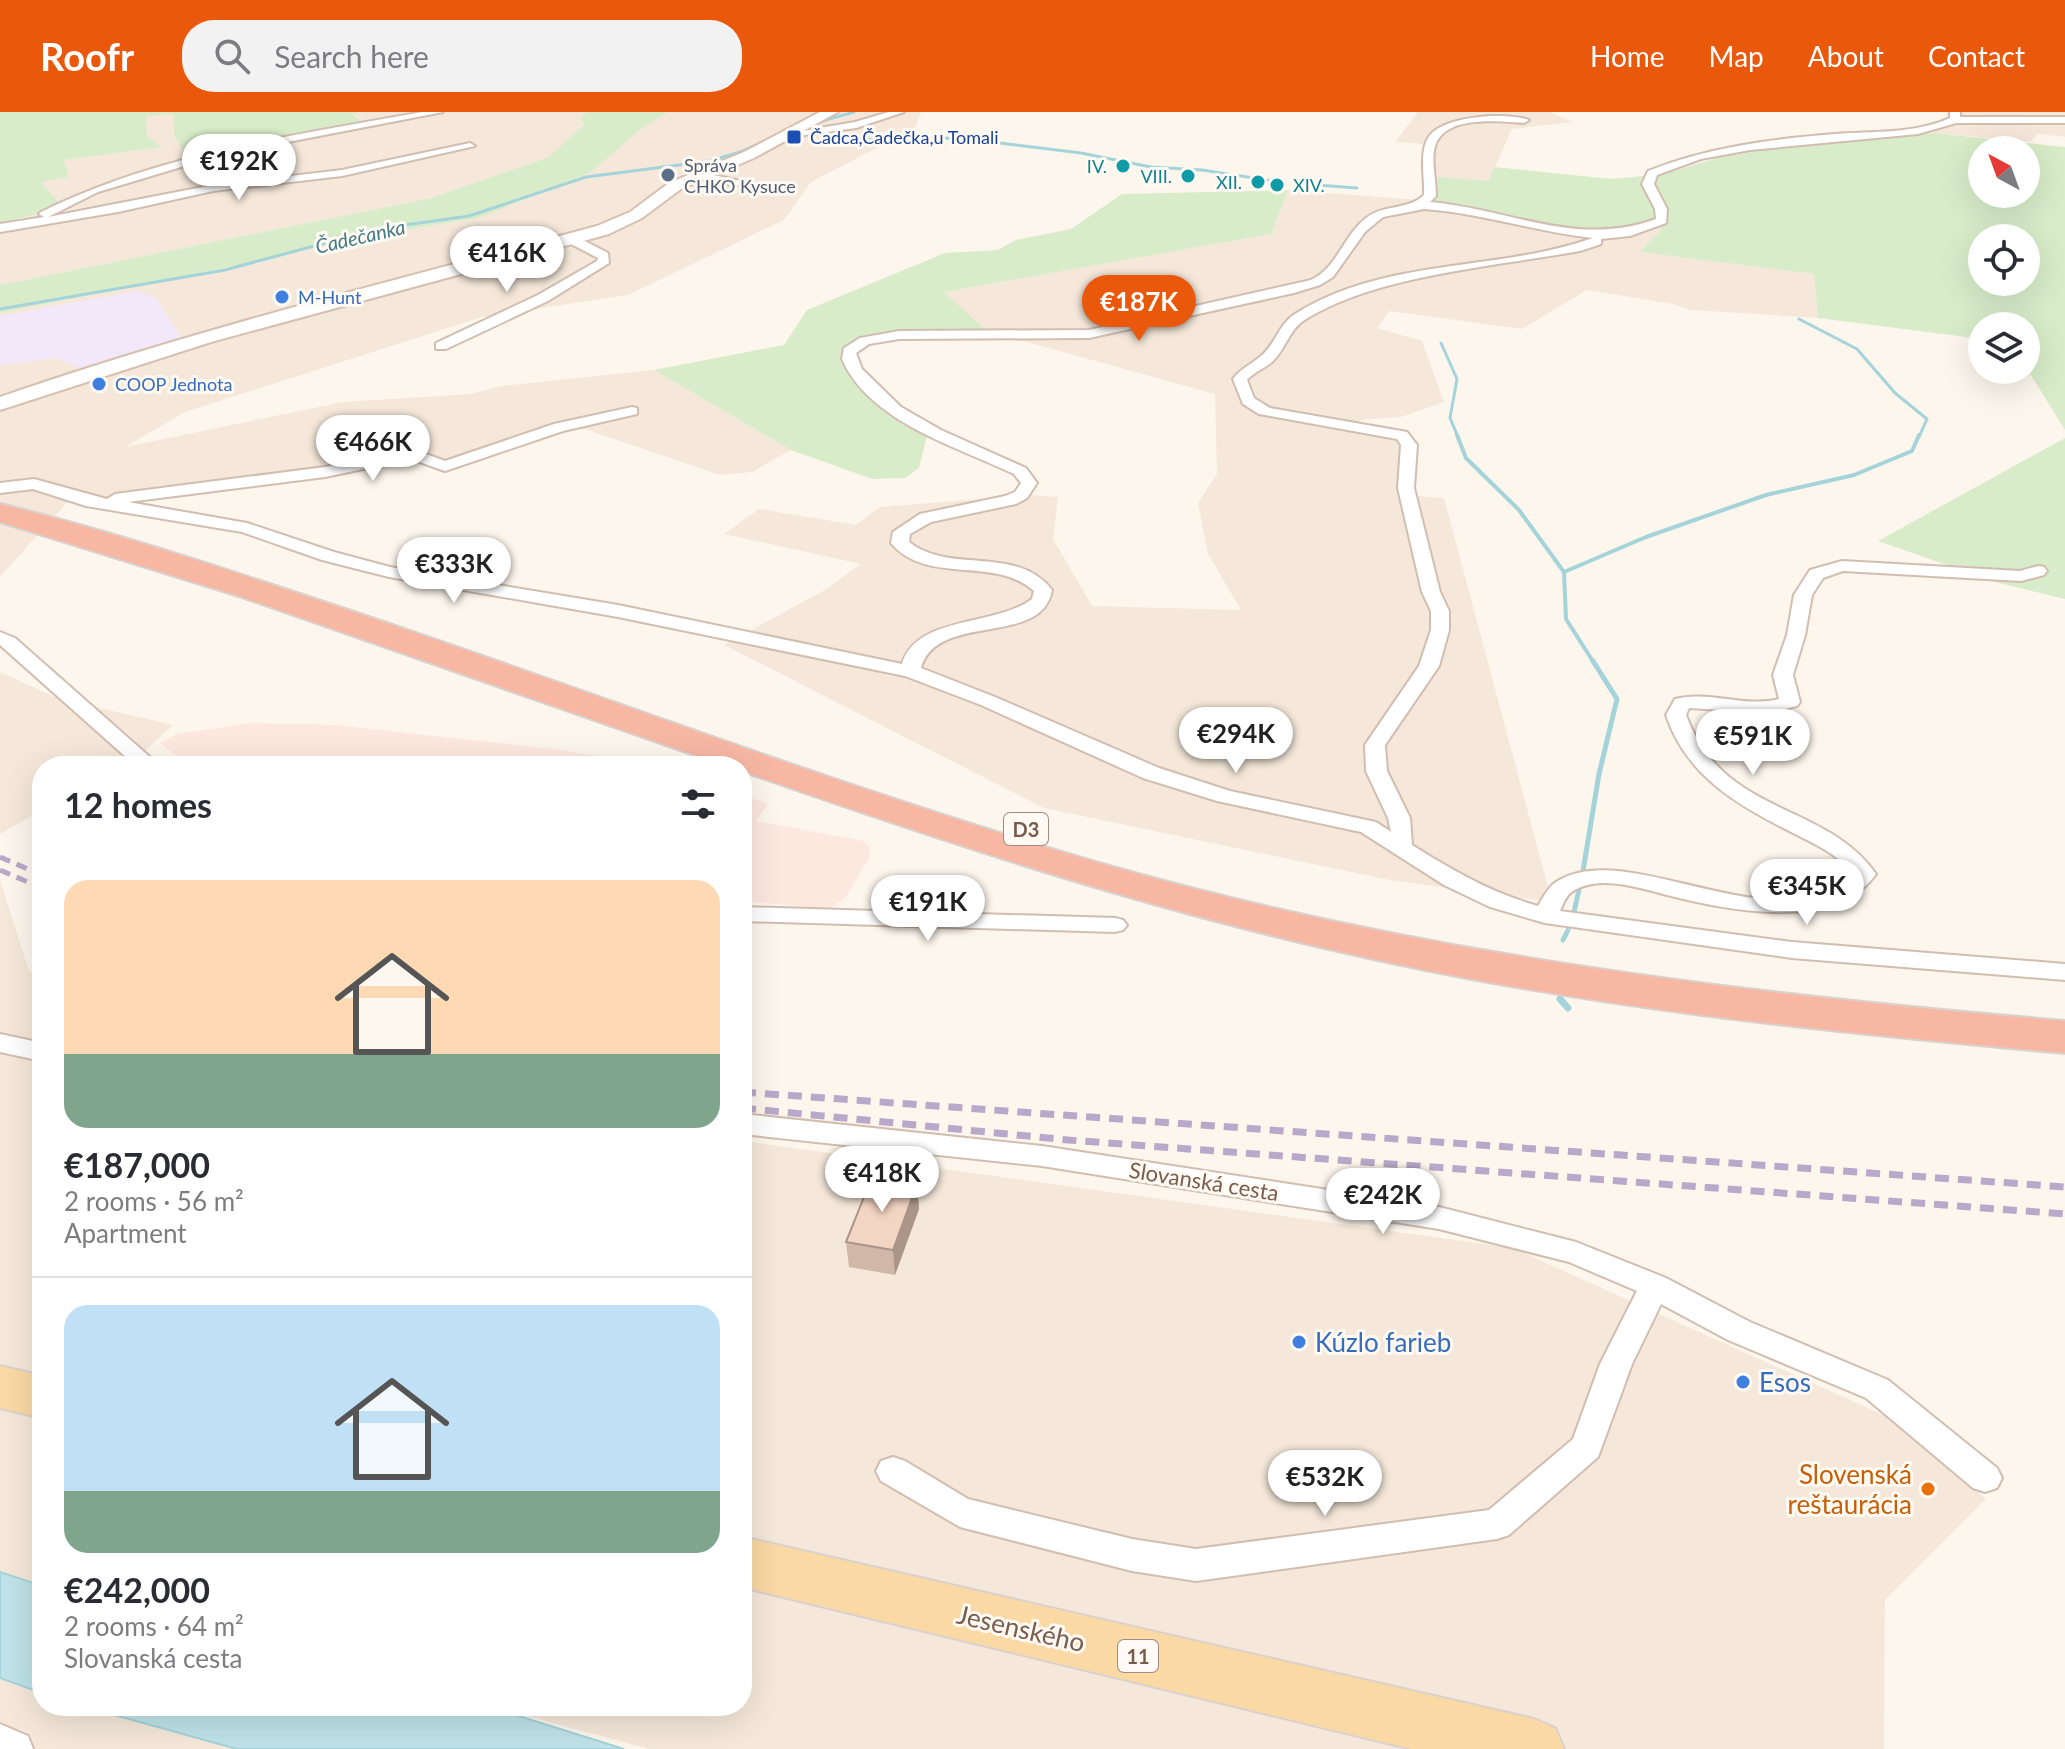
<!DOCTYPE html>
<html lang="en">
<head>
<meta charset="utf-8">
<style>
  :root { --surface:#fff; --page:#f2f2f3; --text:#2b2b33; --muted:#7c7c81; --line:#e1e1e2; --accent:#ea580c }
  body { margin:0; font-family:Lato,sans-serif; background:var(--page); color:var(--text); height:100vh; display:flex; flex-direction:column; font-size:30px; white-space:nowrap }
  * { box-sizing:border-box; margin:0 }
  p { font-size:26px; color:var(--muted) }
  .icon { flex:none; width:44px; height:44px; fill:none; stroke:currentColor; stroke-width:2; stroke-linecap:round; stroke-linejoin:round }
  .map { position:relative; flex:1; overflow:hidden }
  .side { position:absolute; left:32px; top:644px; width:720px; height:960px; display:flex; flex-direction:column; background:var(--surface); border-radius:32px; box-shadow:0 8px 32px #0002 }
  .side>* { flex:none }
  .needle { width:52px; rotate:319deg }
  .buttons { position:absolute; left:1968px; top:24px; display:grid; gap:16px }
  .buttons a { display:grid; place-items:center; width:72px; height:72px; border-radius:50%; background:var(--surface); box-shadow:0 8px 32px #0002; font-size:40px }
  .price { position:absolute; translate:-50% -68px; padding:0 18px; border-radius:28px; background:#fff; color:#222; font-size:26px; line-height:52px; filter:drop-shadow(0 2px 4px #0008) }
  .price::after { content:''; position:absolute; left:50%; top:48px; width:24px; height:18px; margin-left:-12px; background:inherit; clip-path:polygon(0 0,100% 0,50% 100%) }
  .price.active { background:var(--accent); color:#fff }
  ul { padding:0; list-style:none }
  li { display:grid; align-content:center; gap:16px; height:424px; padding:0 32px }
  li+li { border-top:2px solid var(--line) }
  li span { display:grid; place-items:center; height:248px; border-radius:24px; color:#555 }
  li>.icon { margin-inline-start:auto }
  span .icon { width:144px; height:144px; fill:#fffc; stroke-width:1 }
  li b { font-size:34px }
  h2 { display:flex; justify-content:space-between; align-items:center; height:96px; padding:0 32px; font-size:34px }
  header { display:flex; align-items:center; gap:48px; box-sizing:border-box; height:112px; padding:0 40px; background:var(--accent); color:#fff }
  header strong { font-size:38px }
  nav { display:flex; gap:44px; margin-inline-start:auto; font-size:28px }
  .search { width:560px; height:72px; background:var(--page); display:flex; align-items:center; gap:20px; box-sizing:border-box; padding:0 28px; border-radius:32px; color:var(--muted); font-size:30px }
  .map>svg:first-child { display:block }
  .residential { fill:#f5e8da }
  .commercial { fill:#fde8e0 }
  .education { fill:#f3e8fa }
  .green { fill:#d8ecc9; fill-rule:evenodd }
  .water { fill:#bfe3e8; stroke:#a5d3da; stroke-width:2 }
  .lines { fill:none; stroke-linecap:round; stroke-linejoin:round }
  .stream-far3 { stroke:#a5d3da; stroke-width:3 }
  .stream-far2 { stroke:#a5d3da; stroke-width:4 }
  .stream-far1 { stroke:#a5d3da; stroke-width:5 }
  .stream { stroke:#a5d3da; stroke-width:7 }
  .street-casing { stroke:#d1beb0; stroke-width:4 }
  .secondary-casing { stroke:#d6c0b0; stroke-width:4 }
  .primary-casing { stroke:#dad1cd; stroke-width:4 }
  .highway-casing { stroke:#dad1cd; stroke-width:4 }
  .street { fill:#fff; fill-rule:evenodd }
  .secondary { fill:#fff; fill-rule:evenodd }
  .primary { fill:#fbd9a5; fill-rule:evenodd }
  .highway { fill:#f7b7a3; fill-rule:evenodd }
  .rail-far1 { stroke:#b9a8c9; stroke-width:5; stroke-dasharray:11 7; stroke-linecap:butt }
  .rail { stroke:#b9a8c9; stroke-width:7; stroke-dasharray:14 9; stroke-linecap:butt }
  .wall { fill:#d1b7a8 }
  .shaded-wall { fill:#aa9588 }
  .building { fill:#f3d5c3; stroke:#aa9588; stroke-width:2 }
  .transit-dot { fill:#1a4fb4; stroke:#fffaf3; stroke-width:3 }
  .culture-dot { fill:#0f9aa8; stroke:#fffaf3; stroke-width:3 }
  .service-dot { fill:#5c6f8a; stroke:#fffaf3; stroke-width:3 }
  .shop-dot { fill:#3f7fe0; stroke:#fffaf3; stroke-width:3 }
  .food-dot { fill:#e8710a; stroke:#fffaf3; stroke-width:3 }
  .labels { text-anchor:middle; dominant-baseline:central; stroke-width:6; stroke-linejoin:round; paint-order:stroke }
  .far-transit-label { font-size:18px; fill:#164399; stroke:#fffaf3; text-anchor:start }
  .far-service-label { font-size:18px; fill:#4e5e75; stroke:#fffaf3; text-anchor:start }
  .far-culture-label { font-size:18px; fill:#0d838f; stroke:#fffaf3; text-anchor:end }
  .far-shop-label { font-size:18px; fill:#366cbe; stroke:#fffaf3; text-anchor:start }
  .far-water-label { font-size:20px; font-style:italic; fill:#437c86; stroke:#fffaf3 }
  .shield { fill:#fffaf3; stroke:#a28b7f; stroke-width:2 }
  .shield-label { font-size:20px; font-weight:bold; fill:#7a5c4d }
  .street-label { font-size:22px; fill:#7a5c4d; stroke:#fffaf3 }
  .near-shop-label { font-size:26px; fill:#366cbe; stroke:#fffaf3; text-anchor:start }
  .near-food-label { font-size:26px; fill:#c56008; stroke:#fffaf3; text-anchor:end }
  .near-street-label { font-size:26px; fill:#7a5c4d; stroke:#fffaf3 }
</style>
</head>
<body>
<header>
<strong>Roofr</strong>
<div class="search"><svg class="icon" aria-label="search" viewBox="0 0 24 24"><circle cx="10" cy="10" r="6"/><path d="M15 15l6 6"/></svg>Search here</div>
<nav><a>Home</a><a>Map</a><a>About</a><a>Contact</a></nav>
</header>
<div class="map">
<svg width="2065" height="1637" viewBox="0 0 2065 1637">
  <rect width="100%" height="100%" fill="#fdf6ec"/>
  <!-- residential -->
  <path class="residential" d="M360,0h227l-6,4 4,7 -36,34 -118,41 -431,87v-62l19,-3 39,-17 -18,-21 29,-5 -5,-17 96,-13 -13,-12 -1,-19 28,-2 3,25 11,20 179,-35 -16,-11z
    M668,0h253l-6,16 -104,54 -27,38 -156,75 -146,22 -297,95 -60,35 218,-45 128,-8 30,-8 153,-16 137,80 -39,22 -32,3 -144,-49 -138,45 -24,-12 -93,16 -195,25 -56,-1 -70,78v-264l239,-48 118,-27 121,-20z
    M1418,0h131l24,10 -61,7 -23,52 -61,-4 -1,-33 -32,-2z
    M1947,0h118v25l-27,-3 -8,8 -96,-9 -6,-4 18,-10z
    M1288,78l144,11 -1,4 233,24 -23,23 173,22 4,44 -127,-8 -18,-6 -86,-14 -65,39 -133,-18 -12,17 45,13 22,61 -43,15 -41,3 -2,8 40,9 7,7v51l39,3 108,404 -162,-22 -346,-72 -320,-163 99,-54 38,-27 -137,-30 35,-25 97,16 24,-18 151,-12 27,2 -5,42 39,67 149,4 -33,-56 -10,-51 19,-29 -2,-80 -228,-63 -44,-39 327,-58z
    M0,560l57,26 116,27 -36,33 -15,8h-80v44l-42,24z
    M0,768l29,91 13,5v610l-42,-14z
    M742,1029l771,107 388,175 85,76 -101,101 -1,149h-1235l-158,-43h251z
    M0,1566l42,15v13h39l156,43h-237z"/>
  <!-- commercial -->
  <path class="commercial" d="M252,611l84,2 225,25 96,16h-467l-30,-23 17,-9z
    M742,683l26,9 -12,17 107,20 6,5 1,10 -25,42 -16,11 -87,-8z"/>
  <!-- education -->
  <path class="education" d="M137,179l19,7 27,42 -98,30 -29,-12 -56,7v-49z"/>
  <!-- green -->
  <path class="green" d="M0,0h360l-8,2 16,11 -180,35 -14,-26v-20l-28,2 1,19 14,12 -97,13 5,17 -28,5 18,21 -18,10 -41,10z
    M587,0h81l-26,16 -51,44 -113,46 -121,20 -118,27 -239,48v-28l431,-87 118,-41 35,-33 -3,-8z
    M1934,21l131,14v283l-39,-63v-41h-44v13l-164,-21 -4,-44 -174,-22 22,-23 -16,-2 -59,5 -156,-26 6,-29 52,4 5,-14 117,12 53,-5 53,-16 66,-12zM1982,38h44v44h-44zM1982,126h44v44h-44z
    M1288,78l-17,44 -327,58 43,39c-42,1 -120,-10 -147,25 24,34 51,59 87,79l-8,33 -14,10 -33,1 -81,-29 -137,-80 130,-25 23,-35 138,-57 53,-3 18,-10 55,-11 51,-35z
    M2065,326v161l-66,-16 -121,-42z"/>
  <!-- water -->
  <path class="water" d="M0,1460l42,14v107l-42,-15z
    M82,1594h405l137,43h-387z"/>
  <g class="lines">
    <!-- stream-far3 -->
    <path class="stream-far3" d="M808,13l46,-13
      M817,22l29,6 112,-2 123,15 70,14 51,3 78,12
      M1317,73l40,3
      M0,197l225,-39 152,-41 92,-13 117,-39 124,-16 30,-9 56,-25
      M1799,207l58,30 38,44 32,26 -8,18
      M1441,231l16,36 -7,39 8,19"/>
    <!-- stream-far2 -->
    <path class="stream-far2" d="M1457,323l9,23 53,52 45,62 2,47 28,44
      M1564,460l82,-35 120,-42 88,-20 58,-24 7,-16"/>
    <!-- stream-far1 -->
    <path class="stream-far1" d="M1583,759l16,-97 18,-75 -24,-38
      M1574,800l6,-27h6
      M1563,828l5,-10"/>
    <!-- stream -->
    <path class="stream" d="M1560,887l8,9"/>
    <!-- street casing -->
    <g class="street-casing">
      <path id="street" d="M422,0h21l-222,43 -123,37 -50,25 165,-32 129,-15 128,-27 5,3 -133,30 -129,15 -95,21 -118,20v-8l44,-7 -5,-3 2,-2c119,-59 251,-76 381,-100z
        M889,0h15l-48,16 -66,9 -5,-3 70,-12z
        M1950,0h10v5h105v6h-109l-38,11 -168,16 -49,9 -44,16 -3,9 13,25 -1,14 -36,13 -29,3v5l-21,7c-83,15 -203,24 -274,68 -17,10 -20,30 -34,43 -8,7 -17,9 -25,18l7,18 16,10 137,24 10,13 -3,43 26,104 9,19v19l-10,36 -54,79 2,26 23,47 2,27c41,26 80,48 126,61 5,-8 10,-19 18,-24 72,-47 219,66 296,-9 -15,-19 -35,-28 -57,-39 -56,-28 -108,-57 -129,-119l9,-16c34,-9 70,9 104,0l-6,-24 14,-40 7,-40 16,-25 32,-9 178,10 18,-5 6,1 3,4 -3,4 -23,6 -178,-10 -20,7 -11,17 -7,40 -12,40 7,27 -3,4 -29,7 -79,-5 -3,7c37,102 139,86 190,159 -40,57 -144,37 -201,23 -30,-7 -73,-24 -102,-6 -7,4 -10,13 -13,20l232,31 273,22v16l-273,-22 -247,-35 -55,-16 -46,-22 -83,-53 -144,-31 -74,-23 -162,-73 -76,-29 -287,-59 -229,-40 -67,-17 -80,-28 -156,-26 -53,-17 -33,4v-10l34,-4 73,20 8,-5 210,-27 87,-18 33,12 109,-37 78,-17 5,1v6l-74,17 -118,40 -34,-12 -86,18 -197,25 119,21 87,29 56,15 228,38 284,59c15,-49 93,-37 130,-65l2,-8c-40,-36 -107,-5 -143,-48l2,-11 27,-18 85,-18 10,-4 6,-9 -7,-9c-56,-27 -145,-52 -172,-115l2,-11 16,-10 39,-7 190,-1 222,-50c27,-13 32,-44 55,-62 18,-14 43,-8 58,-23 1,-17 -5,-41 4,-57 13,-23 80,-26 101,-18l-5,3c-26,-2 -85,-9 -90,28 -2,14 2,30 2,45l-6,6c80,7 147,46 226,17l-1,-10 -13,-25 6,-13c60,-24 123,-32 187,-37 38,-3 79,0 115,-16zM1424,97c58,4 112,23 169,29 -96,34 -209,19 -298,76 -16,10 -20,31 -34,42 -10,9 -20,12 -28,23l10,25 16,10 138,25 4,6 -3,43 24,104 9,19v19l-12,36 -54,79 1,26 22,47 3,14 -15,-10 -146,-31 -71,-23 -164,-71 -74,-29c16,-57 121,-20 131,-78 -36,-46 -101,-15 -143,-48l1,-8 21,-12 85,-18 11,-6 10,-15 -11,-15 -85,-38 -40,-23 -39,-38 -6,-16 13,-9 30,-5 190,-1 205,-45 26,-8 13,-8 32,-45 18,-15z
        M700,60l40,9 2,2 -6,3 -40,-9v-4z
        M569,125h8l31,16 1,10 -61,38 -102,48h-10v-6l102,-48 59,-34 1,-3 -29,-15z
        M0,520l15,6 145,128h-24l-136,-121z
        M742,795l373,11 8,2 4,5 -4,5 -8,2 -373,-11z
        M0,922l42,9v18l-42,-9z
        M742,1002l300,32 397,61 137,35 90,36 84,44 138,58 109,88 5,10 -5,10 -12,4 -12,-4 -107,-90 -138,-58 -67,-36 -29,60 -34,93 -89,78 -12,4 -301,42 -64,-10 -172,-44 -79,-46 -5,-10 5,-10 12,-4 12,4 63,38 164,40 64,10 293,-39 84,-71 27,-75 37,-73 -68,-29 -130,-33 -397,-63 -300,-32z
        M0,1612l28,12 5,13h-33z"/>
    </g>
    <!-- secondary casing -->
    <g class="secondary-casing">
      <path id="secondary" d="M820,0h18l-84,46 -73,31 -39,29 -33,16 -398,108 -211,68v-13c196,-68 397,-117 597,-171l33,-14 39,-29 75,-31z"/>
    </g>
    <!-- primary casing -->
    <g class="primary-casing">
      <path id="primary" d="M0,1254l42,10v42l-42,-10z
        M742,1425l792,182 21,9 9,21h-152l-670,-162z"/>
    </g>
    <!-- highway casing -->
    <g class="highway-casing">
      <path id="highway" d="M0,392c115,28 227,66 339,103 258,86 512,185 774,260 311,88 630,127 952,154v32c-247,-22 -494,-47 -736,-104 -200,-46 -393,-110 -587,-178v-5h-16l-487,-170 -239,-74z"/>
    </g>
    <!-- street -->
    <use href="#street" class="street"/>
    <!-- secondary -->
    <use href="#secondary" class="secondary"/>
    <!-- primary -->
    <use href="#primary" class="primary"/>
    <!-- highway -->
    <use href="#highway" class="highway"/>
    <!-- rail-far1 -->
    <path class="rail-far1" d="M0,745l42,18
      M0,758l42,18"/>
    <!-- rail -->
    <path class="rail" d="M742,980l1323,95
      M742,996l326,32 997,74"/>
  </g>
  <!-- wall -->
  <path class="wall" d="M917,1072l2,25 -24,66 -46,-8 -3,-25z"/>
  <!-- shaded-wall -->
  <path class="shaded-wall" d="M917,1072l2,25 -24,66 -2,-25z"/>
  <!-- building -->
  <path class="building" d="M872,1065l45,7 -24,66 -47,-8z"/>
  <!-- markers -->
  <rect class="transit-dot" x="786" y="17" width="16" height="16" rx="4"/>
  <g class="culture-dot">
    <circle cx="1123" cy="54" r="8"/>
    <circle cx="1188" cy="64" r="8"/>
    <circle cx="1258" cy="70" r="8"/>
    <circle cx="1277" cy="73" r="8"/>
  </g>
  <circle class="service-dot" cx="668" cy="63" r="8"/>
  <g class="shop-dot">
    <circle cx="282" cy="185" r="8"/>
    <circle cx="99" cy="272" r="8"/>
    <circle cx="1299" cy="1230" r="8"/>
    <circle cx="1743" cy="1270" r="8"/>
  </g>
  <circle class="food-dot" cx="1928" cy="1377" r="8"/>
  <g class="labels">
    <!-- far-transit labels -->
    <g class="far-transit-label">
      <text x="810" y="25">Čadca,Čadečka,u Tomali</text>
    </g>
    <!-- far-service labels -->
    <g class="far-service-label">
      <text x="684" y="53">Správa<tspan x="684" dy="21">CHKO Kysuce</tspan></text>
    </g>
    <!-- far-culture labels -->
    <g class="far-culture-label">
      <text x="1107" y="54">IV.</text>
      <text x="1172" y="64">VIII.</text>
      <text x="1242" y="70">XII.</text>
      <text x="1293" y="73" text-anchor="start">XIV.</text>
    </g>
    <!-- far-shop labels -->
    <g class="far-shop-label">
      <text x="298" y="185">M-Hunt</text>
      <text x="115" y="272">COOP Jednota</text>
    </g>
    <!-- far-water labels -->
    <g class="far-water-label">
      <text transform="translate(360 124) rotate(-13)">Čadečanka</text>
    </g>
    <!-- shield labels -->
    <g class="shield">
      <rect x="1004" y="701" width="44" height="32" rx="6"/>
      <rect x="1118" y="1528" width="40" height="32" rx="6"/>
    </g>
    <g class="shield-label">
      <text x="1026" y="717">D3</text>
      <text x="1138" y="1544">11</text>
    </g>
    <!-- street labels -->
    <g class="street-label">
      <text transform="translate(1204 1069) rotate(9)">Slovanská cesta</text>
    </g>
    <!-- near-shop labels -->
    <g class="near-shop-label">
      <text x="1315" y="1230">Kúzlo farieb</text>
      <text x="1759" y="1270">Esos</text>
    </g>
    <!-- near-food labels -->
    <g class="near-food-label">
      <text x="1912" y="1362">Slovenská<tspan x="1912" dy="30">reštaurácia</tspan></text>
    </g>
    <!-- near-street labels -->
    <g class="near-street-label">
      <text transform="translate(1021 1516) rotate(13)">Jesenského</text>
    </g>
  </g>
</svg>
<div class="buttons">
<a><svg class="needle" viewBox="-14 -14 28 28"><path d="M0-13l5 13h-10z" fill="#e53935"/><path d="M0 13l5-13h-10z" fill="#7c7c81"/></svg></a>
<a><svg class="icon" aria-label="locate" viewBox="0 0 24 24"><circle cx="12" cy="12" r="6"/><path d="M12 2v4M12 18v4M2 12h4M18 12h4"/></svg></a>
<a><svg class="icon" aria-label="layers" viewBox="0 0 24 24"><path d="M12 4l9 5-9 5-9-5zM3 14l9 5 9-5"/></svg></a>
</div>
<b class="price" style="left:239px;top:90px">€192K</b>
<b class="price" style="left:507px;top:182px">€416K</b>
<b class="price active" style="left:1139px;top:231px">€187K</b>
<b class="price" style="left:373px;top:371px">€466K</b>
<b class="price" style="left:454px;top:493px">€333K</b>
<b class="price" style="left:1236px;top:663px">€294K</b>
<b class="price" style="left:1753px;top:665px">€591K</b>
<b class="price" style="left:1807px;top:815px">€345K</b>
<b class="price" style="left:928px;top:831px">€191K</b>
<b class="price" style="left:882px;top:1102px">€418K</b>
<b class="price" style="left:1383px;top:1124px">€242K</b>
<b class="price" style="left:1325px;top:1406px">€532K</b>
<section class="side">
<h2>12 homes<svg class="icon" aria-label="filters" viewBox="0 0 24 24"><path d="M4 7h16M4 17h16"/><circle cx="9" cy="7" r="2"/><circle cx="15" cy="17" r="2"/></svg></h2>
<ul>
<li><span style="background:linear-gradient(#ffd9b3 70%,#7fa58c 0)"><svg class="icon" aria-label="home" viewBox="0 0 24 24"><path d="M3 11l9-7 9 7M6 9v11h12V9"/></svg></span><div><b>€187,000</b><p>2 rooms · 56 m²</p><p>Apartment</p></div></li>
<li><span style="background:linear-gradient(#bfe0f5 75%,#7fa58c 0)"><svg class="icon" aria-label="home" viewBox="0 0 24 24"><path d="M3 11l9-7 9 7M6 9v11h12V9"/></svg></span><div><b>€242,000</b><p>2 rooms · 64 m²</p><p>Slovanská cesta</p></div></li>
</ul>
</section>
</div>
</body>
</html>
